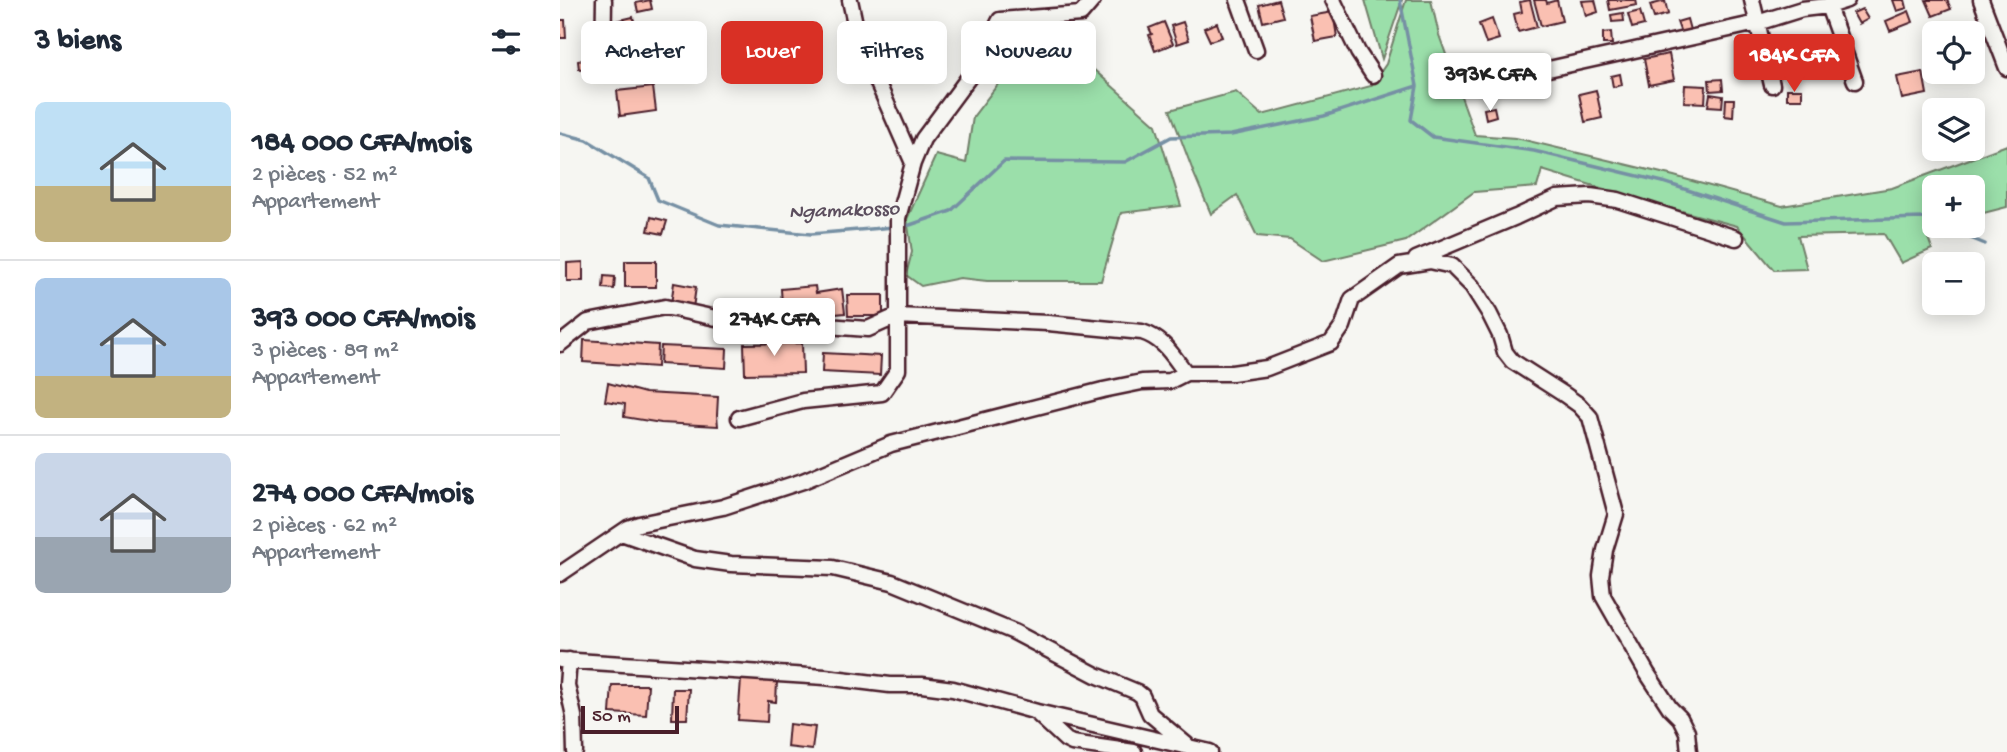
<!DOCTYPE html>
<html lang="fr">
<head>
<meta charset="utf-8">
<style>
  :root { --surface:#fff; --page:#f2f2f3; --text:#1f2937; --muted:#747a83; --line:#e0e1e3; --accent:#d93025 }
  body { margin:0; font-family:"Gochi Hand",sans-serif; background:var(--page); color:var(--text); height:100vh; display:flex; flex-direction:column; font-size:26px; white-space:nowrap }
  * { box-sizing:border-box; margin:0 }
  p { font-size:23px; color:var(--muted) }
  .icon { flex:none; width:38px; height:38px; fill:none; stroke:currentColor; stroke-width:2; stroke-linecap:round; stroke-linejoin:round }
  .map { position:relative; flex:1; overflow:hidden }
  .side { display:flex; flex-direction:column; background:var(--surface); width:560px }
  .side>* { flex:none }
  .guide { position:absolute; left:21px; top:21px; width:665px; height:63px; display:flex; gap:14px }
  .fabs { position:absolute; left:1362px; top:21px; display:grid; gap:14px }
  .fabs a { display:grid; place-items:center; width:63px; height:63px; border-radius:10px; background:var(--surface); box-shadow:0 4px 18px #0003; font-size:35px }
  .scale { position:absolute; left:21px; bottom:18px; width:98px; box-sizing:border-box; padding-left:7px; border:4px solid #4a1f2b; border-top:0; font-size:19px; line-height:24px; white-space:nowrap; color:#4a1f2b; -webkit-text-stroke:5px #f6f6f2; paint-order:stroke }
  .price { position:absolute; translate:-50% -60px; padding:0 16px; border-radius:7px; background:#fff; color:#222; font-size:23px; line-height:46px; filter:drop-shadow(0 2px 4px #0008) }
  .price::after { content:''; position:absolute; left:50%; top:42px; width:21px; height:16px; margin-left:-10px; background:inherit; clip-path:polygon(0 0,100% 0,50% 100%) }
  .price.on { background:var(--accent); color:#fff }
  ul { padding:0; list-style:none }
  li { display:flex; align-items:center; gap:21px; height:175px; padding:0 35px }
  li+li { border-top:2px solid var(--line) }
  li span { display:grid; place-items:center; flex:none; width:196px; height:140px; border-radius:10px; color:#555 }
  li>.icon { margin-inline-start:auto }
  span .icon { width:84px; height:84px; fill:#fffc; stroke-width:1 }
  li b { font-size:30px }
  h2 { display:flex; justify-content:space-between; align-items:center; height:84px; padding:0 35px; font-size:30px }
  .chip { padding:0 24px; border-radius:10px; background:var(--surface); box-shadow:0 4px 18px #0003; font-size:24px; line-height:63px }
  .chip.on { background:var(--accent); color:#fff }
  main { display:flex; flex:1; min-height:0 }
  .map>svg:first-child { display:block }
  .green { fill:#9bdfaa; stroke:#727f6a; stroke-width:2 }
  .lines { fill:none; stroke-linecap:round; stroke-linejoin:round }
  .stream { stroke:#7690a4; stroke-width:3.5 }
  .building { fill:#fac0b2; stroke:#4a1f2b; stroke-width:2 }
  .minor-casing { stroke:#4a1f2b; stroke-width:19 }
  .minor { stroke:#f6f6f2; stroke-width:14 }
  .labels { text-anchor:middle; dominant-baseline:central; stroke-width:7; stroke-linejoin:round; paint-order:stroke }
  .water-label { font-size:21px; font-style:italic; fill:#5c4e5e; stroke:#f6f6f2 }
</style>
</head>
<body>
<main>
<section class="side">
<h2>3 biens<svg class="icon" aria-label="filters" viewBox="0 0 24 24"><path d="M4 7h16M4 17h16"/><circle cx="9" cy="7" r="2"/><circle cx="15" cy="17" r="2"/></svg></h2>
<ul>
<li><span style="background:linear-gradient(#bfe0f5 60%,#c2b280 0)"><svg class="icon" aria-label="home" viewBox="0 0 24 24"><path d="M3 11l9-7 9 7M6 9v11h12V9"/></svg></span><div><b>184 000 CFA/mois</b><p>2 pièces · 52 m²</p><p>Appartement</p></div></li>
<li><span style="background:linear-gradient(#a9c7e8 70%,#c2b280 0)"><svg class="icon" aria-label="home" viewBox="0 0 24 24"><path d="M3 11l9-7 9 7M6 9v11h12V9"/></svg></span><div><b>393 000 CFA/mois</b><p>3 pièces · 89 m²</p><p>Appartement</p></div></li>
<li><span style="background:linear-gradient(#c9d6e8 60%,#9aa5b1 0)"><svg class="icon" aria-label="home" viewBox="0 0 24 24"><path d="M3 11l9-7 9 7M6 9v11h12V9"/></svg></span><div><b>274 000 CFA/mois</b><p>2 pièces · 62 m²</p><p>Appartement</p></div></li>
</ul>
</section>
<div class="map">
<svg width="1447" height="752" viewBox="0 0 1447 752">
  <rect width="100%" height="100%" fill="#f6f6f2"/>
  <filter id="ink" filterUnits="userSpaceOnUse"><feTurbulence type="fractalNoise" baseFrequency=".0143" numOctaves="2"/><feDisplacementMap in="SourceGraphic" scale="14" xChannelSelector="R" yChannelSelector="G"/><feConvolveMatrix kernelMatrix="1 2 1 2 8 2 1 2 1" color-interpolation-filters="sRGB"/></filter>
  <g filter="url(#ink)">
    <!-- green -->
    <path class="green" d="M805,0h37l-20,59z
      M846,0h25l8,35 36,100 41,3 158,38 108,30 110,-18 115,-43v62l-35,9v-29h-38v39h4l-13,4 7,19 -31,14 -17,-29 -86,2 9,33 -33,1 -37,-44 -100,-27 -95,-29 -5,17 -63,5 -68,49 -83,20 -33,-22 -33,-3 -20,-41 -26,19 -17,-40 -24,-64 66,-18 26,23 109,-29 15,-22z
      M514,52l82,73 25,81 -60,7 -20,68h-114l-27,-3 -39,8 -15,-11 6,-23 -5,-33 29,-64 30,8 7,-46 48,-63z"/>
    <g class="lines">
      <!-- stream -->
      <path class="stream" d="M857,86l-6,34 22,17 101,14 129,31 123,40 137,-4 11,4
        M0,133l27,7 62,38 9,22 61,25 92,9 83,-7
        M342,226l8,-1 41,-14 53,-50 121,1 46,-25 60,-2 93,-19 93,-30 -17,-86
        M1382,226l43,18"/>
    </g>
    <!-- building -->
    <path class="building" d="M90,0l2,9 -14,3 -2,-9z
      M718,0l5,17 -20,5 -4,-17z
      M970,0l7,27 -19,5 -4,-18 8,-2 -2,-10z
      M974,0h12l1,3 10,-3 5,21 -21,5z
      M1035,0l3,12 -12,4 -4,-15z
      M1048,0h28l1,5 -27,5z
      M1333,0h12l2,8 -10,3z
      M1366,0h21l4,9 -18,7z
      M1105,1l3,13 -14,4 -4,-13z
      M1302,9l6,10 -9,5 -6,-11z
      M1080,11l4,14 -12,3 -4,-14z
      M1349,11l4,11 -23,9 -4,-10z
      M773,12l4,25 -22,4 -5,-25z
      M1063,13l1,8 -12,1 -1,-7z
      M73,17l3,11 17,-4 4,17 -34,8 -7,-28z
      M932,19l7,20 -13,4 -7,-19z
      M1127,19l3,11 -9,3 -4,-11z
      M0,20h5l1,18h-6z
      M604,22l9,22 -18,7 -6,-16 3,-1 -3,-6z
      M623,22l6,18 -12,4 -6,-18z
      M657,23l5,14 -12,4 -6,-13z
      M1406,26l2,7h-15l-2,-3z
      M1051,32l1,12h-9v-11z
      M55,40l4,19 -8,3 -5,-20z
      M94,46l3,13 -25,4 -2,-12z
      M1109,54l5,26 -25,5 -5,-26z
      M28,59l1,9 -10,1 -1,-8z
      M99,63l1,14 -16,1 -1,-14z
      M1363,72l4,22 -25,5 -5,-22z
      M1060,74l2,11 -9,2 -2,-11z
      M1162,79l1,11 -13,1 -1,-11z
      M1125,85l21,1 -1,17 -21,-1z
      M93,87l3,24 -36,5 -3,-25z
      M1227,89h15v10h-15z
      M1036,90l6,28 -17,4 -6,-28z
      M1150,94l13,2 -1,11 -14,-1z
      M1166,99h8l-1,18 -8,-1z
      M934,107l2,9 -10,3 -2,-10z
      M91,217l16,4 -4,13 -15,-3z
      M65,261h31v26h-31z
      M23,262v19h-16v-18z
      M44,276l11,1 -1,12 -11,-1z
      M114,283l22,4 -3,21 -22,-4z
      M255,286l1,7 26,-4 3,24 -62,6 -2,-30z
      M287,295h36v21h-35z
      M24,340l74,5 -1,22 -74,-5z
      M242,343l1,30 -58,1 -1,-30z
      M101,346l66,3 -1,19 -66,-4z
      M263,353l58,3 -1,19 -58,-3z
      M48,383l37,10 73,4 -1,18 1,11 -57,-3 -37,-6 1,-13 -20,-3z
      M181,679l36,3 -1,20 -8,-1 -1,21 -29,-2z
      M52,685h36l-2,30 -36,-2z
      M113,689h16l-2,30h-15z
      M229,724l26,3 -3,23 -25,-3z"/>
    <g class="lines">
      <!-- minor casing -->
      <g class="minor-casing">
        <path id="minor" d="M290,0l8,38 55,125
          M678,0l18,50
          M773,0l25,52 15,23
          M1192,0l20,85
          M1421,0l26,68
          M1268,6l27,75
          M43,61l1,-61
          M913,80l27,-1 44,-9 213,-47 45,-14 26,-3 19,-6
          M856,259l100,-42 41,-19 33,-2 28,4 118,38
          M0,344l28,-22 77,-15 51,11 152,11 29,-13 151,7 94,9c22,7 30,23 44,41
          M179,418l64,-17 79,-8 16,-23v-152l15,-55 10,-24 52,-70 25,-49 81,-6 12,-14
          M61,533l74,26 36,5 102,4 59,14 122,50 82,43 41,17 5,4 8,18 37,31
          M0,574l68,-46 11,-4 84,-17 80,-26 88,-37 212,-54 39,-8 28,-1 16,-8h46l35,-5 64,-25 12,-17 9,-27 47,-33 31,-5 22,5 20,20 17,27 11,22 5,17 7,9 53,34 14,10 11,12 26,97 -11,36 -4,26 2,20 44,77 23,35 10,10 7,14 2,20
          M0,660l265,17 65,8h32l31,4 84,23 173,40
          M9,660l-2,25 7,31 1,36
          M479,715l27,25 6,3 62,9"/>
      </g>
      <!-- minor -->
      <use href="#minor" class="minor"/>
    </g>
  </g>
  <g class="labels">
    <!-- water labels -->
    <g class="water-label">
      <text transform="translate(284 212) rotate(-2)">Ngamakosso</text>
    </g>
  </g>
</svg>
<div class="fabs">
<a><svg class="icon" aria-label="locate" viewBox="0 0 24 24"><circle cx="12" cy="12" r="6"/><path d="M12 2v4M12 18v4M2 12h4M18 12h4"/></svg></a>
<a><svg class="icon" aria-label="layers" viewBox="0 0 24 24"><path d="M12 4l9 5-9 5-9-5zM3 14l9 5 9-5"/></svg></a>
<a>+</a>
<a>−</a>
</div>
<div class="scale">50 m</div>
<b class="price on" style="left:1234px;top:94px">184K CFA</b>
<b class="price" style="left:930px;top:113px">393K CFA</b>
<b class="price" style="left:214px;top:358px">274K CFA</b>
<div class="guide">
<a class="chip">Acheter</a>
<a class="chip on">Louer</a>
<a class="chip">Filtres</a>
<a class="chip">Nouveau</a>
</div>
</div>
</main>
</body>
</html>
